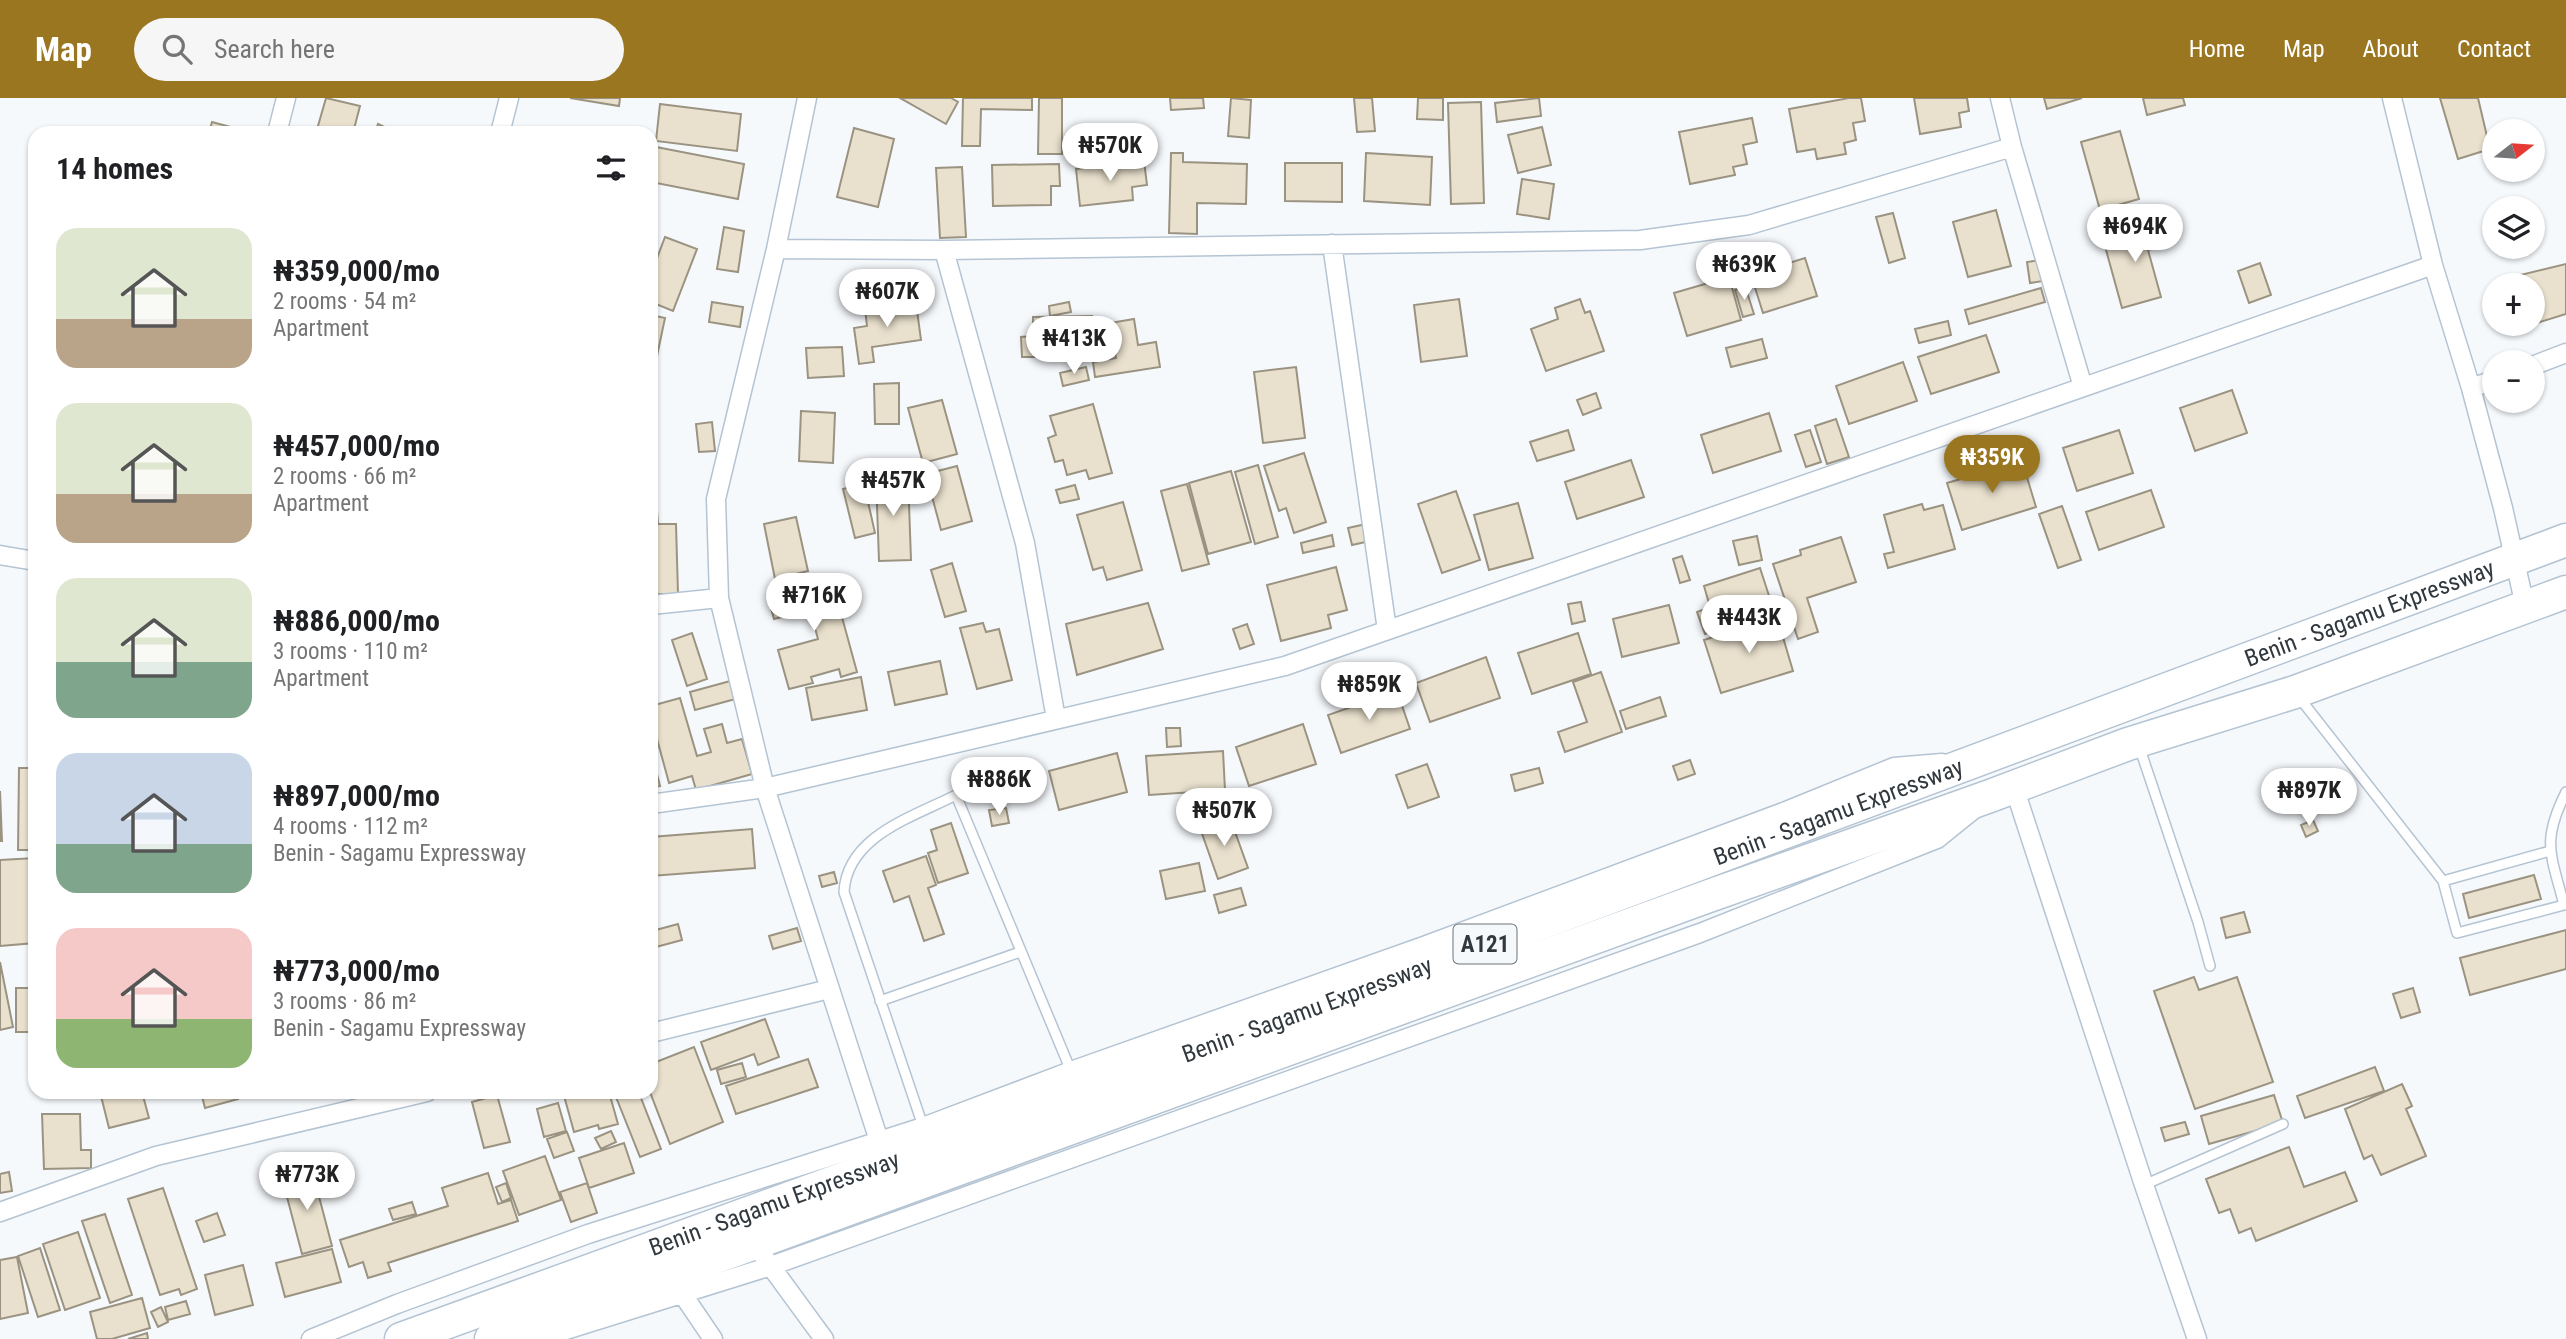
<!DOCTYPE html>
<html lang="en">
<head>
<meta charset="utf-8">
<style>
  :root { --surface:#fff; --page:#f6f6f6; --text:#202124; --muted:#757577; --accent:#9a7620 }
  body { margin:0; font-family:"Roboto Condensed",sans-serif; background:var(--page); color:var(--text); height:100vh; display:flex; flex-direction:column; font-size:26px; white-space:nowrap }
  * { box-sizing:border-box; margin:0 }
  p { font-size:23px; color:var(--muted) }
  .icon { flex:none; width:38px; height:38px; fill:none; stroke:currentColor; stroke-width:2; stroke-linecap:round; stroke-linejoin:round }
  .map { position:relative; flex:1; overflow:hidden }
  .panel { position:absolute; left:28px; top:28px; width:630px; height:973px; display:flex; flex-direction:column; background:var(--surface); border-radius:21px; box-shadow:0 2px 5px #0004 }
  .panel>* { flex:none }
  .needle { width:46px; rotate:73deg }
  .tools { position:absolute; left:2482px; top:21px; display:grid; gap:14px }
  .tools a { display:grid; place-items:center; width:63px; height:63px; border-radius:50%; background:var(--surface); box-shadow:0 2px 5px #0004; font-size:35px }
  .price { position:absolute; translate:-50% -60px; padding:0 16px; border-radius:24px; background:#fff; color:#222; font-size:23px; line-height:46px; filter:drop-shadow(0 2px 4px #0008) }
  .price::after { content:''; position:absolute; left:50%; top:42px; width:21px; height:16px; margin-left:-10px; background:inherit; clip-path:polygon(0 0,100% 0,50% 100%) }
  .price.selected { background:var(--accent); color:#fff }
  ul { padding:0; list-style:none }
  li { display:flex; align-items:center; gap:21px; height:175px; padding:0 28px }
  li span { display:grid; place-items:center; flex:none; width:196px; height:140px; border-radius:21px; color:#555 }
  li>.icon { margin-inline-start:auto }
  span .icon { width:84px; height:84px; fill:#fffc; stroke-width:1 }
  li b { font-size:30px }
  h2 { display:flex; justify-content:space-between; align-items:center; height:84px; padding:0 28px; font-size:30px }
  header { display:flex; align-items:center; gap:42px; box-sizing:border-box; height:98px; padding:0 35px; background:var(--accent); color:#fff }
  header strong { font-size:33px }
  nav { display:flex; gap:38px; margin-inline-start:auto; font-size:24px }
  .search { width:490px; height:63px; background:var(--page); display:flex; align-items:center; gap:18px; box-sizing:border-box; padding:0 24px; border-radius:38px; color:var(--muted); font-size:26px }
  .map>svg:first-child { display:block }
  .building { fill:#e9e0cd; stroke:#9b9381; stroke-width:2 }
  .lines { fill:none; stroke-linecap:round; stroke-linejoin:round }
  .lane-casing { stroke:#b4c4d3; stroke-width:12 }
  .street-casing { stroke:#b4c4d3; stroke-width:21 }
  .highway-casing { stroke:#b4c4d3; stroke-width:35 }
  .lane { stroke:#fff; stroke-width:9 }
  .street { stroke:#fff; stroke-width:18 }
  .highway { stroke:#fff; stroke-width:32 }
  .labels { text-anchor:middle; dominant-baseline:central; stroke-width:6; stroke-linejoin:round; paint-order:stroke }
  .shield { fill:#f6f9fc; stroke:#6c7277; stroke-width:2 }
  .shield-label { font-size:23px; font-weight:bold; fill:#31383e }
  .street-label { font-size:24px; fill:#31383e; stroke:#f6f9fc }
</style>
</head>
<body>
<header>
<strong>Map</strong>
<div class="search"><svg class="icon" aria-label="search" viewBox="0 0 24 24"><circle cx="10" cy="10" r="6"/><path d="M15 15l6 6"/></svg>Search here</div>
<nav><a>Home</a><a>Map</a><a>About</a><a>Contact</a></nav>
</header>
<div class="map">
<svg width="2566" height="1241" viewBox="0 0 2566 1241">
  <rect width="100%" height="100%" fill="#f6f9fc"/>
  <!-- building -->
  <path class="building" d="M326,0l34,8 -7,27h-37z
    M570,0h50l-1,8z
    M900,0h51l7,4 -12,22z
    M963,0h69v12l-51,-1 -1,37h-18z
    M1039,0h23v56h-24z
    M1170,0h33l1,10 -33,2z
    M1231,0l20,2 -2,38 -21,-2z
    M1354,0h18l3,33 -18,1z
    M1418,0h25v22l-26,-1z
    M1539,0l2,18 -44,6 -2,-19z
    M1849,0h12l4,23 -12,2 3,17 -12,3 2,11 -29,5 -2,-10 -18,3 -8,-43z
    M1914,0h53l2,13 -10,2 2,14 -41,7z
    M2044,0h38l-35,11z
    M2143,0h40l2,7 -38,10z
    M2440,0h38l12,51 -32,10z
    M1481,4l3,101 -33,1 -3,-101z
    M660,6l81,10 -4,37 -81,-10z
    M1752,20l5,24 -14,3 4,19 -14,3 2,8 -45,9 -11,-52z
    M212,24l22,6 -2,5h-23z
    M378,26l19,9h-22z
    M1542,29l9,38 -33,8 -10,-38z
    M854,30l40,11 -16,68 -41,-10z
    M543,31l36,4h-37z
    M2120,33l19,68 -39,11 -19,-68z
    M651,48l93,18 -6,35 -87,-17z
    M1171,55h12v9l64,2 -1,40 -49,-1v31l-28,-1z
    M1366,55l66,4 -2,48 -66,-4z
    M1144,63l3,24 -15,2 1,13 -53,6 -4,-37z
    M1285,65h57v39l-57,-1z
    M1059,66l1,22h-9v19l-58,1 -1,-41z
    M962,69l4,70 -26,1 -4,-70z
    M1522,81l32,5 -5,35 -32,-5z
    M1996,112l15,56 -43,11 -15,-55z
    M1893,115l12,45 -16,5 -13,-46z
    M2160,124l7,22 -19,6 13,47 -39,11 -19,-69z
    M724,129l20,4 -6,41 -21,-3z
    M665,139l32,12 -24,62 -22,-9v-28z
    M1805,160l12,38 -54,17 -12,-38z
    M2040,162l3,21 -13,2 -3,-21z
    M2260,165l11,32 -22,8 -11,-32z
    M2566,166v50l-55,17 -2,-7h23v-39h-35l-1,-4z
    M1729,179l12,43 -54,16 -13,-43z
    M1745,188l9,28 -11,3 -8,-27z
    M2041,190l4,14 -76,22 -4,-14z
    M1459,201l8,57 -46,6 -7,-57z
    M1580,201l5,14 5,-2 14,40 -58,20 -15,-42 27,-10 -3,-11z
    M712,204l31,5 -3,20 -31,-5z
    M1069,204l2,10 -21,4 -1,-10z
    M916,205l5,37 -49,7 2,15 -15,2 -5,-36 13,-2 -2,-17z
    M651,217l14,3 -13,62h-1z
    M1092,218v41h-70l-1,-20 12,-1v-19z
    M1134,221l4,26 18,-3 4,25 -65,10 -2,-15 23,-4 -6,-35z
    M1948,223l3,14 -32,8 -4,-14z
    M1986,237l13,37 -68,22 -13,-37z
    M1762,241l5,19 -36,9 -5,-19z
    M842,249l2,29 -36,2 -2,-30z
    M1903,264l14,39 -68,23 -13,-38z
    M1086,269l3,13 -26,6 -3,-13z
    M1296,269l9,71 -42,5 -9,-71z
    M899,285v41h-24l-1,-40z
    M2232,292l15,43 -52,18 -15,-43z
    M1596,295l5,15 -18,7 -6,-15z
    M942,302l15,54 -34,9 -15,-55z
    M1093,306l19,69 -23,6 -3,-9 -19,5 -4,-15 -8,2 -7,-24 8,-3 -6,-19z
    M801,313l34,2 -2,50 -34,-2z
    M1769,315l12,38 -68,22 -12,-38z
    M1836,321l13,38 -22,7 -12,-38z
    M712,324l3,29 -16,1 -3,-28z
    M1568,332l6,20 -37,11 -7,-19z
    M1810,332l11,32 -15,5 -11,-32z
    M2119,332l14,43 -56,18 -14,-43z
    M1304,355l22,69 -32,11 -8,-25 -7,3 -15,-45z
    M1631,362l13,37 -67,22 -12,-37z
    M2022,363l14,46 -74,23 -15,-47z
    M1258,367l20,72 -23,7 -20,-72z
    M957,368l15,55 -31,9 -15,-56z
    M1231,373l20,71 -43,12 -19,-71z
    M908,378l3,84 -32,1 -3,-84z
    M864,386l11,49 -20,5 -12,-49z
    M1187,386l22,80 -27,7 -21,-80z
    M1075,387l4,14 -19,4 -4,-13z
    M2151,392l13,37 -65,23 -13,-38z
    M1456,393l24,69 -38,13 -24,-69z
    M1123,404l19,68 -35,10 -4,-13 -10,3 -16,-55z
    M1518,405l15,55 -44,12 -15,-55z
    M1922,406l2,6 19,-5 12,44 -67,19 -4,-14 10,-2 -10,-37z
    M2062,408l19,54 -23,8 -19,-54z
    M657,413l1,13h18l2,70h-27v-82z
    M796,419l12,54 -33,8 -11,-55z
    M1366,426l4,17 -18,4 -4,-17z
    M1332,437l2,11 -31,7 -2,-10z
    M1757,438l5,24 -23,5 -6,-24z
    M1841,439l15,45 -49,16 11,34 -20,7 -25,-75 28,-9 -1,-5z
    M1682,458l8,24 -10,3 -7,-24z
    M952,465l14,48 -21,6 -14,-47z
    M1336,469l11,43 -19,5 3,13 -50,13 -14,-56z
    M1760,470l14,43 -69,23 -8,-22 13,-5 -6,-21z
    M831,479l26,95 -16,5 -2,-8 -28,8 2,6 -24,6 -11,-39 40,-11 -8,-29 -36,9 -7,-25z
    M1581,504l4,19 -13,3 -4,-20z
    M1148,505l15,46 -86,26 -11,-51z
    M1669,507l10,38 -57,14 -9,-38z
    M1777,519l16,54 -72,22 -17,-53z
    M983,525l3,9 13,-3 13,51 -35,9 -17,-61z
    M1247,526l7,20 -14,5 -7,-20z
    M692,535l15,46 -20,7 -15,-46z
    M1578,535l13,41 -59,20 -14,-41z
    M1486,559l14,41 -70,24 -14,-39z
    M940,563l7,33 -52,11 -7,-33z
    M1601,574l21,60 -57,20 -7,-20 29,-10 -14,-40z
    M861,579l6,33 -55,10 -6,-32z
    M734,582l5,18 -44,12 -5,-18z
    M1397,593l13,38 -69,24 -13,-38z
    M1660,599l6,19 -40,13 -6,-18z
    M680,600l17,58 14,-4 -7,-23 18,-5 5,19 15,-4 10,35 -56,16 -4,-14 -23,7 -18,-66v-11z
    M1303,626l13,40 -67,22 -13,-39z
    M1166,630h14l1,18 -14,1z
    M651,652l9,36 -9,2z
    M1223,653l2,39 -76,5 -3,-39z
    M1117,655l10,39 -68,18 -10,-39z
    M1690,662l5,14 -17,6 -5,-14z
    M1427,666l12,33 -31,11 -12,-33z
    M19,670h16v82h-17z
    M1539,670l4,15 -28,8 -4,-16z
    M0,693l2,50h-2z
    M1006,710l3,15 -17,3 -3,-16z
    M1230,720l18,50 -30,11 -18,-51z
    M2313,722l5,11 -12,6 -5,-12z
    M951,725l17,50 -30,10 -10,-30 9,-3 -6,-20z
    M752,731l3,39 -104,8v-39z
    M926,758l10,29 -8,3 16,46 -20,7 -15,-45 -15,6 -11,-31z
    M35,760v85l-35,3v-86z
    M1199,765l6,28 -39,8 -6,-28z
    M834,774l3,11 -15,4 -3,-11z
    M2534,777l7,24 -72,19 -6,-24z
    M1241,790l5,17 -27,8 -5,-18z
    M2244,814l6,20 -24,6 -5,-20z
    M678,826l4,16 -26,7 -4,-16z
    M797,830l4,13 -28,8 -4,-13z
    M2566,832v39l-96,26 -10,-37z
    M0,864l13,65 -13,3z
    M2194,879l5,13 38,-13 36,105 -78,27 -41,-118z
    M16,890h19v44h-19z
    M2413,890l7,24 -19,6 -8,-24z
    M765,921l14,38 -21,8 -4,-11 -43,16 -10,-28z
    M694,949l29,75 -53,22 -20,-52 1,-28z
    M808,961l10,28 -82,27 -10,-28z
    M742,965l4,14 -25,7 -4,-14z
    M2375,969l9,24 -79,27 -8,-22z
    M2402,986l10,22 -6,3 20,47 -45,19 -9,-20 -8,4 -19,-50z
    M56,994h21l1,1 -21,3z
    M100,994h42l7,26 -40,10z
    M201,994h35l2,7 -33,9z
    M563,994h46l9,32 -19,5 -1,-4 -24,7z
    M614,994h29l-4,1 22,56 -21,8z
    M497,997l13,47 -26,6 -12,-46z
    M2274,997l9,28 -74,21 -8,-28z
    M558,1005l8,28 -22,6 -7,-28z
    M42,1016h38l1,36h10v18l-47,1z
    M2185,1024l4,12 -24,7 -4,-13z
    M611,1033l5,11 -15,7 -6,-11z
    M567,1034l7,19 -20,7 -7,-19z
    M624,1045l10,30 -45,15 -10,-30z
    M2289,1049l15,40 41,-15 12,29 -101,40 -5,-13 -12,5 -9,-24 -11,4 -13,-34z
    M545,1058l16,44 -42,15 -16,-44z
    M312,1072l20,76 -30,8 -20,-76z
    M9,1074l3,19 -12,2v-19z
    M488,1075l10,31 13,-4 7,21 -130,42 3,8 -23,7 -5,-16 -14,5 -9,-27 108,-34 -6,-18z
    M506,1085l5,15 -9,4 -6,-15z
    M587,1085l10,30 -26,9 -11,-30z
    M163,1090l34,101 -16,6 -2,-6 -19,6 -32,-96z
    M412,1104l4,12 -23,6 -4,-11z
    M217,1115l8,22 -21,7 -8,-21z
    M105,1116l27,81 -22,8 -28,-82z
    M78,1134l22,66 -35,12 -22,-66z
    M40,1150l20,62 -22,7 -20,-61z
    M332,1151l9,33 -56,15 -9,-34z
    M17,1159l11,56 -28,6v-59z
    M243,1167l10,40 -38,10 -10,-40z
    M142,1200l8,30 -38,11h-15l-7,-27z
    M186,1203l4,13 -22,6 -3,-13z
    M161,1209l7,15 -10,5 -7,-15z
    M147,1235l1,6h-20z"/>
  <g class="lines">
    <!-- lane casing -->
    <g class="lane-casing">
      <path id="lane" d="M2298,598l145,185 14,52 107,-28c-13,-51 -23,-63 2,-113
        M2139,648l59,176 12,44
        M2443,783l107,-30
        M880,903l140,-49
        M924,1031l-80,-237c3,-56 69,-75 112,-97l115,276
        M2144,1087l139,-61"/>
    </g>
    <!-- street casing -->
    <g class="street-casing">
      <path id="street" d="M807,0l-31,151 -60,250 3,99 46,190 118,365
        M2000,0l12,49 71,240
        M2392,0l41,167 38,123 32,120 22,98
        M277,35l9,-35
        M500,35l9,-35
        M1332,146l55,386
        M776,151l168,1 696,-10 109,-15 263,-78
        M944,152l81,293 31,176
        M2532,268l34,-13
        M2471,290l23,-8
        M0,457l35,6
        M651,507l68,-7
        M2014,689l130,398 53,154
        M651,706l114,-16 520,-122 1148,-401
        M651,935l178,-44
        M0,1114l156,-56 271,-64
        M764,1159l60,82
        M677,1188l36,53
        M311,1241l86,-35 191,-70 335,-107 148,-56 353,-125 362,-135 108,-44 48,-4
        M537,1241l234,-73 929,-333 237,-94 36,-29"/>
    </g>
    <!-- highway casing -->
    <g class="highway-casing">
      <g id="highway">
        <path id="s1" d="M401,1241l924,-335 1241,-464"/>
        <path d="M491,1241l1215,-442 284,-101 138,-52 167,-52 271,-100"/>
      </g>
    </g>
    <!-- lane -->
    <use href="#lane" class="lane"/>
    <!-- street -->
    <use href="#street" class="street"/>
    <!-- highway -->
    <use href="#highway" class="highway"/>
  </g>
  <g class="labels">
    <!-- shield labels -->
    <rect class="shield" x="1453.5" y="826.5" width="63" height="39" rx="5"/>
    <g class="shield-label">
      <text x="1485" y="846">A121</text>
    </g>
    <!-- street labels -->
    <g class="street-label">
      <text stroke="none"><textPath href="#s1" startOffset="2098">Benin - Sagamu Expressway</textPath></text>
      <text stroke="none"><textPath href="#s1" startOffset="1531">Benin - Sagamu Expressway</textPath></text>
      <text stroke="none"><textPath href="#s1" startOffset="964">Benin - Sagamu Expressway</textPath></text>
      <text stroke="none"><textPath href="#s1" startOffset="397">Benin - Sagamu Expressway</textPath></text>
    </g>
  </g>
</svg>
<div class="tools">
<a><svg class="needle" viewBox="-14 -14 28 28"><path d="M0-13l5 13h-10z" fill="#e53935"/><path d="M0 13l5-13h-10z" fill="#757577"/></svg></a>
<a><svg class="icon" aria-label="layers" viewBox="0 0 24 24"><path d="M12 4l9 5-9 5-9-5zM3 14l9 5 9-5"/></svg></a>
<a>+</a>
<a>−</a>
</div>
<b class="price" style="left:1110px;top:85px">₦570K</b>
<b class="price" style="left:2135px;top:166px">₦694K</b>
<b class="price" style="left:1744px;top:204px">₦639K</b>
<b class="price" style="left:887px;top:231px">₦607K</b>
<b class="price" style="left:1074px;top:278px">₦413K</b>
<b class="price selected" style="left:1992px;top:397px">₦359K</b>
<b class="price" style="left:893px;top:420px">₦457K</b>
<b class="price" style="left:814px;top:535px">₦716K</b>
<b class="price" style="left:1749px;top:557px">₦443K</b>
<b class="price" style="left:1369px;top:624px">₦859K</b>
<b class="price" style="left:999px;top:719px">₦886K</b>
<b class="price" style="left:2309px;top:730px">₦897K</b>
<b class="price" style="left:1224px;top:750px">₦507K</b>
<b class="price" style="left:307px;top:1114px">₦773K</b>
<section class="panel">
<h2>14 homes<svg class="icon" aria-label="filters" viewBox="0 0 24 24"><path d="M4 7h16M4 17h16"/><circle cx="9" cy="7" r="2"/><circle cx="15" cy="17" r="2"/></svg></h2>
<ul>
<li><span style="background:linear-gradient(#dfe7d0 65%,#b9a48a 0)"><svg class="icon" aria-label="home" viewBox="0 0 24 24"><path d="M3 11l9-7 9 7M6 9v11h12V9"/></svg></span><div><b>₦359,000/mo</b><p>2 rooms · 54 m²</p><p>Apartment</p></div></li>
<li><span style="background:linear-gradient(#dfe7d0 65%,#b9a48a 0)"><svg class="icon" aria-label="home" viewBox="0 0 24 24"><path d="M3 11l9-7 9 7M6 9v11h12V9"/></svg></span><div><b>₦457,000/mo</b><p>2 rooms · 66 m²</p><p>Apartment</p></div></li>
<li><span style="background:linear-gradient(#dfe7d0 60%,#7fa58c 0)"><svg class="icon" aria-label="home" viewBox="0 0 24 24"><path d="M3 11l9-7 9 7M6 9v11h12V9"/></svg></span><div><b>₦886,000/mo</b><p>3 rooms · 110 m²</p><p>Apartment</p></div></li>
<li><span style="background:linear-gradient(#c9d6e8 65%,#7fa58c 0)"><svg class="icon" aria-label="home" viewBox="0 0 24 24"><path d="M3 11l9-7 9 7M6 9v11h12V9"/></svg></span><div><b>₦897,000/mo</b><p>4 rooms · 112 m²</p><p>Benin - Sagamu Expressway</p></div></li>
<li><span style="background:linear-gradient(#f6c9c9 65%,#8fb573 0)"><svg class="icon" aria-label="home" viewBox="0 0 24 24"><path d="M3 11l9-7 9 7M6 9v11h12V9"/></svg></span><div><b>₦773,000/mo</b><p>3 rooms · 86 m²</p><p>Benin - Sagamu Expressway</p></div></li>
</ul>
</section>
</div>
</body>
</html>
